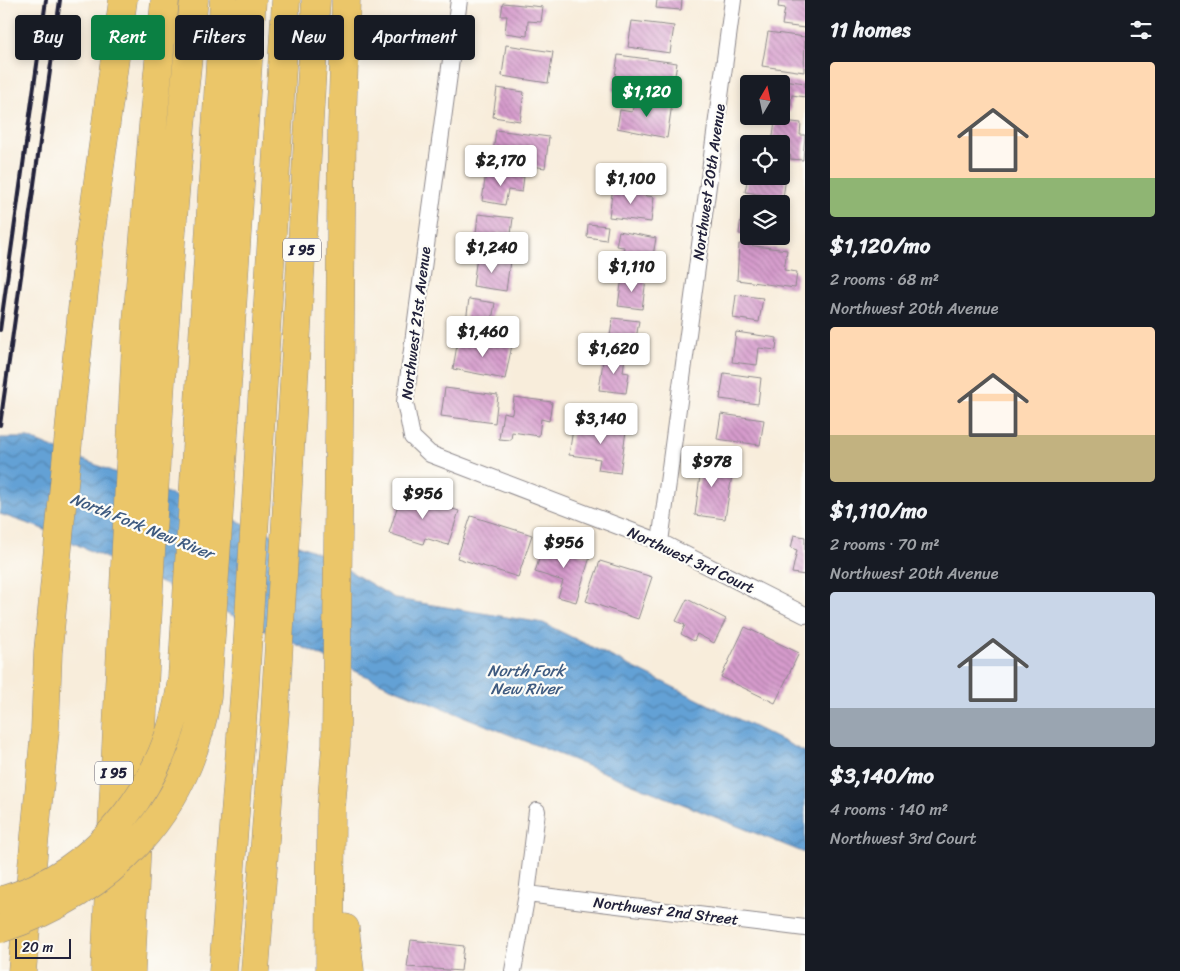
<!DOCTYPE html>
<html lang="en">
<head>
<meta charset="utf-8">
<style>
  :root { --surface:#171b24; --page:#20242c; --text:#f1f3f6; --muted:#9ea1a6; --accent:#0b8043 }
  body { margin:0; font-family:Sriracha,sans-serif; background:var(--page); color:var(--text); height:100vh; display:flex; flex-direction:column; font-size:19px; white-space:nowrap }
  * { box-sizing:border-box; margin:0 }
  p { font-size:16px; color:var(--muted) }
  .icon { flex:none; width:28px; height:28px; fill:none; stroke:currentColor; stroke-width:2; stroke-linecap:round; stroke-linejoin:round }
  .map { position:relative; flex:1; overflow:hidden }
  .side { display:flex; flex-direction:column; background:var(--surface); width:375px }
  .side>* { flex:none }
  .top-card { position:absolute; left:15px; top:15px; width:475px; height:45px; display:flex; gap:10px }
  .needle { width:32px; rotate:9deg }
  .fabs { position:absolute; left:740px; top:75px; display:grid; gap:10px }
  .fabs a { display:grid; place-items:center; width:50px; height:50px; border-radius:5px; background:var(--surface); box-shadow:0 2px 8px #0003; font-size:25px }
  .scale { position:absolute; left:15px; bottom:12px; width:56px; box-sizing:border-box; padding-left:5px; border:2px solid #22223b; border-top:0; font-size:14px; line-height:18px; white-space:nowrap; color:#22223b; -webkit-text-stroke:4px #fdfcf7; paint-order:stroke }
  .price { position:absolute; translate:-50% -42px; padding:0 11px; border-radius:5px; background:#fff; color:#222; font-size:16px; line-height:32px; filter:drop-shadow(0 1px 2px #0008) }
  .price::after { content:''; position:absolute; left:50%; top:30px; width:15px; height:11px; margin-left:-8px; background:inherit; clip-path:polygon(0 0,100% 0,50% 100%) }
  .price.selected { background:var(--accent); color:#fff }
  ul { padding:0; list-style:none }
  li { display:grid; align-content:center; gap:10px; height:265px; padding:0 25px }
  li span { display:grid; place-items:center; height:155px; border-radius:5px; color:#555 }
  li>.icon { margin-inline-start:auto }
  span .icon { width:90px; height:90px; fill:#fffc; stroke-width:1 }
  li b { font-size:21px }
  h2 { display:flex; justify-content:space-between; align-items:center; height:60px; padding:0 25px; font-size:21px }
  .chip { padding:0 18px; border-radius:5px; background:var(--surface); box-shadow:0 2px 8px #0003; font-size:18px; line-height:45px }
  .chip.selected { background:var(--accent); color:#fff }
  main { display:flex; flex:1; min-height:0 }
  .map>svg:first-child { display:block }
  .water { fill:url(#water-waves); stroke:#426288 }
  .building { fill:url(#building-back-hatch) }
  .lines { fill:none; stroke-linecap:round; stroke-linejoin:round }
  .minor-casing { stroke:#8d888b; stroke-width:18 }
  .motorway-casing { stroke:#8d888b; stroke-width:29 }
  .minor { stroke:#fff; stroke-width:16 }
  .motorway { stroke:#ebc669; stroke-width:28 }
  .rail { stroke:#22223b; stroke-width:4 }
  .motorway-bridge-casing { stroke:#8d888b; stroke-width:29; stroke-linecap:butt }
  .motorway-bridge { stroke:#ebc669; stroke-width:28 }
  .labels { text-anchor:middle; dominant-baseline:central; stroke-width:4.5; stroke-linejoin:round; paint-order:stroke }
  .shield { fill:#fdfcf7; stroke:#646373; stroke-width:1 }
  .shield-label { font-size:14px; font-weight:bold; fill:#22223b }
  .street-label { font-size:15px; fill:#22223b; stroke:#fdfcf7 }
  .water-label { font-size:16px; font-style:italic; fill:#3f5b80; stroke:#fdfcf7 }
</style>
</head>
<body>
<main>
<div class="map">
<svg width="805" height="971" viewBox="0 0 805 971">
  <defs>
    <pattern id="water-waves" width="16" height="10" patternUnits="userSpaceOnUse" patternTransform="scale(1.25)"><rect width="16" height="10" fill="#63a1d5"/><path d="M0 5q4-4 8 0t8 0" fill="none" stroke="#5183ae"/></pattern>
    <pattern id="building-back-hatch" width="6" height="6" patternUnits="userSpaceOnUse" patternTransform="scale(1.25)"><rect width="6" height="6" fill="#d69bcc"/><path d="M-1 5l2 2M0 0l6 6M5-1l2 2" fill="none" stroke="#ad7ea7"/></pattern>
  </defs>
  <rect width="100%" height="100%" fill="#fdfcf7"/>
  <filter id="ink" filterUnits="userSpaceOnUse"><feTurbulence type="fractalNoise" baseFrequency=".02" numOctaves="2"/><feDisplacementMap in="SourceGraphic" scale="10" xChannelSelector="R" yChannelSelector="G"/><feConvolveMatrix kernelMatrix="1 2 1 2 8 2 1 2 1" color-interpolation-filters="sRGB"/></filter>
  <filter id="wash" filterUnits="userSpaceOnUse"><feTurbulence type="fractalNoise" baseFrequency=".0096" numOctaves="4" result="noise"/><feDisplacementMap in="SourceGraphic" scale="20" xChannelSelector="R" yChannelSelector="G"/><feGaussianBlur stdDeviation="1.12" result="paint"/><feColorMatrix in="noise" values="0 0 0 0 0 0 0 0 0 0 0 0 0 0 0 0 0 1.4 0 .05"/><feComposite in="paint" operator="in"/></filter>
  <g filter="url(#wash)">
    <rect width="100%" height="100%" fill="#f8eddb"/>
    <!-- water -->
    <path class="water" d="M0,438h28l293,116 75,45 147,24 262,129v101l-417,-167 -350,-159 -38,-13z"/>
    <g id="blocks">
      <!-- building -->
      <path class="building" d="M657,0h25l-1,10 -25,-2z
        M779,0h26v28l-23,-3 3,-17 -7,-1z
        M503,3l40,4 -2,15 -13,-1 -1,15 -22,-3 2,-17h-6z
        M632,21l42,5 -4,27 -42,-6z
        M768,32l37,5 -1,35 -42,-6z
        M506,45l47,7 -5,31 -46,-7z
        M618,55l59,8 -6,37 -58,-9z
        M769,78l36,5v14l-13,-2 -2,17 -9,-1v-27h-13z
        M497,88l27,4 -4,29 -27,-4z
        M635,98l37,6 -5,34 -50,-10 3,-18 12,2z
        M775,120l26,3 -1,12h5l-2,25 -13,-1v-4l-9,-1v-10h-9z
        M496,130l53,7 -4,31 -53,-8z
        M486,172l38,5 -2,15 -14,-2 -3,15 -23,-4z
        M748,176l38,1 -3,21 -38,-6z
        M613,186l30,4 -1,5 12,2 -3,25 -42,-5z
        M742,209l7,1v25l-10,-1z
        M478,214l35,4 -2,16 -13,-1 -1,13 -22,-3z
        M588,224l20,2 -2,14 -19,-3z
        M619,231l37,7 -3,18 -8,-2 -2,13 -22,-4 3,-16 -8,-1z
        M739,244l48,6 -3,20 13,2 -2,16 -58,-8z
        M477,256l33,5 -4,30 -33,-5z
        M622,277l24,3 -4,29 -24,-3z
        M736,295l27,3 -4,24 -26,-4z
        M469,299l26,4 -5,29 -25,-4z
        M613,318l26,3 -5,30 -26,-4z
        M736,332l41,6 -1,12 -17,-2 -2,17 -25,-3z
        M458,339l24,5 1,-5 29,6 -7,34 -52,-10z
        M604,354l21,3 -2,15 6,1 -3,20 -27,-3z
        M724,373l37,5 -3,26 -38,-5z
        M445,388l53,7 -3,28 -54,-7z
        M514,397l38,5 -3,19 -8,-2 -2,17 -27,-4 -1,8 -12,-1 4,-27 9,2z
        M721,414l43,6 -4,25 -43,-6z
        M594,420l33,4 -7,49 -22,-3 2,-11 -31,-4 4,-26 19,3z
        M693,458l36,6 -2,10 5,1 -7,44 -30,-4 5,-39 -9,-2z
        M402,492l57,19 -11,34 -23,-7 -2,6 -34,-11z
        M471,516l61,19 -14,42 -61,-19z
        M794,535l11,2v38l-13,-2 5,-23 -6,-2z
        M544,543l46,14 -14,45 -18,-5 5,-16 -28,-9z
        M600,561l52,16 -14,42 -52,-18z
        M687,599l39,20 -12,24 -17,-9 -3,7 -13,-7 4,-9 -9,-4z
        M745,627l54,26 -24,50 -54,-26z
        M411,940l53,6 -3,25 -54,-4z"/>
    </g>
  </g>
  <g filter="url(#ink)">
    <use href="#blocks" fill-opacity="0" stroke="#8d888b" stroke-width="1"/>
    <g class="lines">
      <!-- minor casing -->
      <g class="minor-casing">
        <path id="minor" d="M459,0l-54,402 7,35 18,17 230,88 145,73
          M660,542l73,-542
          M527,894l278,34
          M513,971l14,-77 10,-83"/>
      </g>
      <!-- motorway casing -->
      <g class="motorway-casing">
        <path id="motorway" d="M198,418l26,-418
          M225,419l27,-419
          M345,928l5,43
          M22,971l23,-241 3,-78 24,-251 17,-155 34,-246
          M105,971l32,-649 17,-209 11,-113
          M131,971c15,-324 27,-649 63,-971
          M223,971l22,-287 41,-684
          M255,971l20,-259 41,-712
          M330,971l1,-160 5,-66 6,-621 4,-124"/>
      </g>
      <!-- minor -->
      <use href="#minor" class="minor"/>
      <!-- motorway -->
      <use href="#motorway" class="motorway"/>
      <!-- rail -->
      <path class="rail" d="M0,330l46,-330
        M0,425l60,-425"/>
      <!-- motorway-bridge casing -->
      <g class="motorway-bridge-casing">
        <path id="motorway-bridge" d="M0,901c101,-29 169,-121 182,-223l16,-260
          M0,929c112,-37 187,-114 207,-232l18,-278"/>
      </g>
      <!-- motorway-bridge -->
      <use href="#motorway-bridge" class="motorway-bridge"/>
    </g>
  </g>
  <g class="labels">
    <!-- shield labels -->
    <g class="shield">
      <rect x="283" y="238.5" width="38" height="23" rx="4"/>
      <rect x="95" y="761.5" width="38" height="23" rx="4"/>
    </g>
    <g class="shield-label">
      <text x="302" y="250">I 95</text>
      <text x="114" y="773">I 95</text>
    </g>
    <!-- street labels -->
    <g class="street-label">
      <text transform="translate(709 182) rotate(-82)">Northwest 20th Avenue</text>
      <text transform="translate(416 323) rotate(-83)">Northwest 21st Avenue</text>
      <text transform="translate(691 560) rotate(25)">Northwest 3rd Court</text>
      <text transform="translate(666 911) rotate(7)">Northwest 2nd Street</text>
    </g>
    <!-- water labels -->
    <g class="water-label">
      <text transform="translate(142 526) rotate(22)">North Fork New River</text>
      <text x="526" y="670">North Fork<tspan x="526" dy="18">New River</tspan></text>
    </g>
  </g>
</svg>
<div class="fabs">
<a><svg class="needle" viewBox="-14 -14 28 28"><path d="M0-13l5 13h-10z" fill="#e53935"/><path d="M0 13l5-13h-10z" fill="#9ea1a6"/></svg></a>
<a><svg class="icon" aria-label="locate" viewBox="0 0 24 24"><circle cx="12" cy="12" r="6"/><path d="M12 2v4M12 18v4M2 12h4M18 12h4"/></svg></a>
<a><svg class="icon" aria-label="layers" viewBox="0 0 24 24"><path d="M12 4l9 5-9 5-9-5zM3 14l9 5 9-5"/></svg></a>
</div>
<div class="scale">20 m</div>
<b class="price selected" style="left:647px;top:118px">$1,120</b>
<b class="price" style="left:501px;top:187px">$2,170</b>
<b class="price" style="left:631px;top:205px">$1,100</b>
<b class="price" style="left:492px;top:274px">$1,240</b>
<b class="price" style="left:632px;top:293px">$1,110</b>
<b class="price" style="left:483px;top:358px">$1,460</b>
<b class="price" style="left:614px;top:375px">$1,620</b>
<b class="price" style="left:601px;top:445px">$3,140</b>
<b class="price" style="left:712px;top:488px">$978</b>
<b class="price" style="left:423px;top:520px">$956</b>
<b class="price" style="left:564px;top:569px">$956</b>
<div class="top-card">
<a class="chip">Buy</a>
<a class="chip selected">Rent</a>
<a class="chip">Filters</a>
<a class="chip">New</a>
<a class="chip">Apartment</a>
</div>
</div>
<section class="side">
<h2>11 homes<svg class="icon" aria-label="filters" viewBox="0 0 24 24"><path d="M4 7h16M4 17h16"/><circle cx="9" cy="7" r="2"/><circle cx="15" cy="17" r="2"/></svg></h2>
<ul>
<li><span style="background:linear-gradient(#ffd9b3 75%,#8fb573 0)"><svg class="icon" aria-label="home" viewBox="0 0 24 24"><path d="M3 11l9-7 9 7M6 9v11h12V9"/></svg></span><div><b>$1,120/mo</b><p>2 rooms · 68 m²</p><p>Northwest 20th Avenue</p></div></li>
<li><span style="background:linear-gradient(#ffd9b3 70%,#c2b280 0)"><svg class="icon" aria-label="home" viewBox="0 0 24 24"><path d="M3 11l9-7 9 7M6 9v11h12V9"/></svg></span><div><b>$1,110/mo</b><p>2 rooms · 70 m²</p><p>Northwest 20th Avenue</p></div></li>
<li><span style="background:linear-gradient(#c9d6e8 75%,#9aa5b1 0)"><svg class="icon" aria-label="home" viewBox="0 0 24 24"><path d="M3 11l9-7 9 7M6 9v11h12V9"/></svg></span><div><b>$3,140/mo</b><p>4 rooms · 140 m²</p><p>Northwest 3rd Court</p></div></li>
</ul>
</section>
</main>
</body>
</html>
